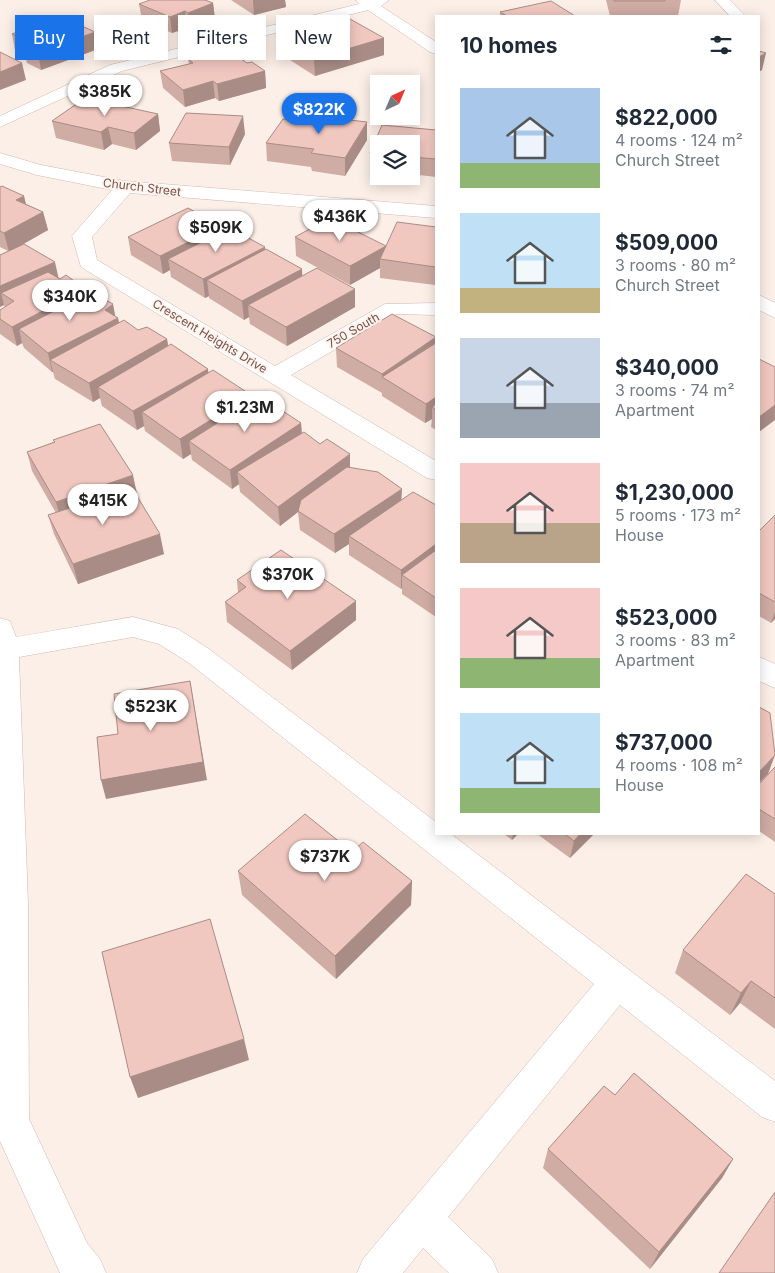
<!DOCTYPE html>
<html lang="en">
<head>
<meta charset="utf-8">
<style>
  :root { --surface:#fff; --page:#f6f6f7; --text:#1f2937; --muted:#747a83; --accent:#1a73e8 }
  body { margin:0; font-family:Inter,sans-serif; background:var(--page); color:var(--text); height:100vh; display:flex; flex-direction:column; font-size:19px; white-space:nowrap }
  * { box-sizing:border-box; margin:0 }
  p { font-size:16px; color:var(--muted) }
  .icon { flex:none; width:28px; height:28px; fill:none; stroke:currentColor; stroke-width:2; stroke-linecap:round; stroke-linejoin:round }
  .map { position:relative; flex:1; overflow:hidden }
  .drawer { position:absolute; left:435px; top:15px; width:325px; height:820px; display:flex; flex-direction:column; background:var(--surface); border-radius:0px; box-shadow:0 2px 12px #0003 }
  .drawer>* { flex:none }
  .banner { position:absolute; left:15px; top:15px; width:345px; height:45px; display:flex; gap:10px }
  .needle { width:32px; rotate:44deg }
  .fabs { position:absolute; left:370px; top:75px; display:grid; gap:10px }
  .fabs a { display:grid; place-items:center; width:50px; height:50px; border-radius:0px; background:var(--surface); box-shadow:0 2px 12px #0003; font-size:25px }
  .price { position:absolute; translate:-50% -42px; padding:0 11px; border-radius:18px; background:#fff; color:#222; font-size:16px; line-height:32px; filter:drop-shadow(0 1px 2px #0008) }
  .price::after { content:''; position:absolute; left:50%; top:30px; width:15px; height:11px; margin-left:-8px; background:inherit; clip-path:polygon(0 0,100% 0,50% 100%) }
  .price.on { background:var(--accent); color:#fff }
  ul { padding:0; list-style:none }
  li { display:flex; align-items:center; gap:15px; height:125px; padding:0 25px }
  li span { display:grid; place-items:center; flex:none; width:140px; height:100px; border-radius:0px; color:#555 }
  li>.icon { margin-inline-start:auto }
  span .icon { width:60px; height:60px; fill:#fffc; stroke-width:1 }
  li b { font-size:21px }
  h2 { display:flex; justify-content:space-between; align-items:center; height:60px; padding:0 25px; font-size:21px }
  .tag { padding:0 18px; border-radius:0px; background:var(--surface); box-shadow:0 2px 12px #0003; font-size:18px; line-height:45px }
  .tag.on { background:var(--accent); color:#fff }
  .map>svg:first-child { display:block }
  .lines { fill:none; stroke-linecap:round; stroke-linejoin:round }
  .minor-casing { stroke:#d0b7b0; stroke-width:1 }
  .minor { fill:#fff; fill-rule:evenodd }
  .wall { fill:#cfaca4 }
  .shaded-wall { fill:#a98c86 }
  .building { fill:#f1c8bf; stroke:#a98c86 }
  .labels { text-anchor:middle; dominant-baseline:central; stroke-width:4; stroke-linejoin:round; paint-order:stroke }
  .far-street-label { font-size:12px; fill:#76524c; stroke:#fff4ee }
</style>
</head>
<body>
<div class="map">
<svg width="775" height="1273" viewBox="0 0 775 1273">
  <rect width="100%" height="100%" fill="#fcefe7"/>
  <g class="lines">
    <!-- minor casing -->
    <g class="minor-casing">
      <path id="minor" d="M356,0h33l-8,6 55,36v12l-6,-2 -62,-42 -246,61 -122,56v-11l110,-51 249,-61z
        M715,0h15l15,16h-15z
        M0,153l41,12 84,16 311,25v12l-306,-25 -38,44 5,23 178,106 110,-62 51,-1v12l-40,-1 -105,61 145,86v19l-9,-2 -346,-211 -9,-31 40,-46 -75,-15 -37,-11z
        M759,295l16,8v15l-16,-8z
        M133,617l45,12 31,20 227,173v12h15l324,247v41l-13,-5 -142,-112 -172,212 44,42 6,14h-49l-26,-25 -20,25h-46l6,-14 231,-275 -405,-321 -30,-19 -26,-7 -114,20 9,247 1,215 58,124 13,16 6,14h-46l-60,-132v-523l10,3 6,16z
        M759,657l16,7v24l-16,-7z"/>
    </g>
    <!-- minor -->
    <use href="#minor" class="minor"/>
  </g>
  <!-- wall -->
  <path class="wall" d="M231,0h54l1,7 -32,8z
    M606,0h75l-3,16h-68z
    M213,3l2,16 -25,10 -3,-1 -15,5 -30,-13 -3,-16z
    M500,12l75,4h-75z
    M322,27l62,11v17l-69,21 -25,-16 -1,-17 33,-9z
    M12,34l86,15 -57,21 -14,-7 -2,-8 -10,-5z
    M228,56l37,15 1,17 -47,13 -4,-3 -30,9 -22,-19 -3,-17 29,-7 -1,-5z
    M158,114l2,17 -24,19 -24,-6 -8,6 -48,-12 -4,-17z
    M382,125l54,5v47l-25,-3v-30h-32v27l-9,-1v-17z
    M245,134l-15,31 -58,-4 -3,-18z
    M367,140l-22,36 -33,-5 -1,-4 -44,-6 -1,-18z
    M0,187l24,9 2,8 17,8 5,18 -28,16 39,32 26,11 1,5 32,24 1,5 19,7 29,9 1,7 40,26 43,23 1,6 49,22 1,10 48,35 52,32 34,5v112l-34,-23v-6l-1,1 -52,-34v-11l-14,9 -35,-23 -2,-18 -18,14 -40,-34 -1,-8 -7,5 -40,-29 -1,-6 -8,5 -38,-28 -1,-5 -7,4 -35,-24 -2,-8 -7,4 -38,-23 -2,-7h-1l-28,-24 -2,-5 -5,3 -17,-12v-24l5,-3 -1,-2 -4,2v-52l8,-4 -8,-4z
    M436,227v55l-1,3 -55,-7v-10l-30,17 -54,-29 -1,-19 91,9z
    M221,232l44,18 37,26 53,31 -68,39 -37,-22 -1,-7 -5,3 -35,-22v-2l-4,2 -34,-21 -1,-7 -7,4 -32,-19 -3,-18z
    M436,337v93l-5,-3 1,-8 -7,4 -43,-27v-3l-45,-26 -1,-19z
    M53,440l84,54h-1l28,60 -86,30 -24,-50 -6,-19 8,-2 -24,-42 -5,-19 27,-10z
    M775,515v104l-4,4 -12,-7v-85z
    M237,580l119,40 -64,50 -65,-48 -2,-20 13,-9z
    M775,767v75l-16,-11v-47z
    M504,834h14l-6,6z
    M537,834h57l-24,24z
    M352,852l60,29 -1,24 -75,74 -94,-84 -4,-24z
    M775,894v135l-35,-26 -10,12 -55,-42 8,-23z
    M615,1095l118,64 -11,19 -72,91 -107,-101 5,-19z"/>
  <!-- shaded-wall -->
  <path class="shaded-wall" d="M253,0h32l1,7 -32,8z
    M213,3l2,16 -25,10 -2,-16z
    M185,11l2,17 -15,5 -2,-16z
    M95,32l3,17 -57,21 -3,-17z
    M384,38v17l-69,21 -1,-17z
    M766,53l-4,17 -3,2v-15z
    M22,63l4,17 -26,10v-18z
    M265,71l1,17 -47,13 -2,-17z
    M213,81l2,17 -30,9 -2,-17z
    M158,114l2,17 -24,19 -2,-17z
    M243,116l2,18 -15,31 -1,-18z
    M367,122v18l-22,36v-18z
    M108,127l4,17 -8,6 -3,-18z
    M24,196l4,18 -12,-14z
    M43,212l5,18 -39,22 -5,-19z
    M221,226l2,18 -55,15 2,11 -7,4 -3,-18z
    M386,246l-6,13v9l-30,17v-19z
    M265,247l2,19 -60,14 2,16 -4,2 -2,-19z
    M55,262l4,18 -58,13 3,12 -4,2v-21z
    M436,265v17l-1,3v-18z
    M302,269l1,18 -55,18 1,12 -5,3 -2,-19z
    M85,289l4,19 -70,21 3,14 -5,3 -5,-19z
    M355,289v18l-68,39 -1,-19z
    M113,304l3,16 2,-2 4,19 -72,23 3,12h-1l-4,-19z
    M436,337v19l-54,21v16v-19z
    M167,339l3,19 -72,29 2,11 -7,4 -4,-19z
    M208,369l2,19 -68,24 2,14 -7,4 -4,-19z
    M251,395l2,19 -64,27 2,13 -8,5 -3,-20z
    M436,397v13l-4,-3v12l-7,4 1,-19z
    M775,405v15l-16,12v-15z
    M301,423l1,19 -65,30 2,12 -7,5 -2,-19z
    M350,454v19l-52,38v1l-18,14 -2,-19z
    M133,475l4,19 -76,27 -5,-19z
    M402,489l-1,19 -52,28v8l-14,9 -1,-19z
    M160,534l4,20 -86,30 -5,-20z
    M436,544v18l-34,13v13l-1,1v-19z
    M356,601v19l-64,50 -2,-19z
    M775,612v7l-4,4z
    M190,681l17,99 -101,19 -5,-19z
    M775,755l-7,19 -9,9v-11z
    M513,834h5l-6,6z
    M580,834h14l-24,24 4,-17z
    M412,881l-1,24 -75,74 -1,-23z
    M751,981l-11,22 -10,12 11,-22z
    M244,1039l5,21 -111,38 -8,-21z
    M733,1159l-11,19 -72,91 9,-17z"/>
  <!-- building -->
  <path class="building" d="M150,0h55l8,3 -25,10 -3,-2 -15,6 -31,-13z
    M614,0h51v1h-51z
    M551,1l24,15h-68l-7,-4z
    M67,19l28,13 -57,21 -15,-7 8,-3 -19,-9 28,-11 6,3z
    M350,19l34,19 -70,21 -25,-16 40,-11 -7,-5z
    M220,50l8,6 6,-2 13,9 5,-1 13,9 -48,13 -4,-3 -30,9 -23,-19 33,-8 -5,-4z
    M759,51l7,2 -7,4z
    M0,52l22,11 -22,9z
    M85,98l73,16 -24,19 -26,-6 -7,5 -49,-11z
    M186,113l57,3 -14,31 -60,-4z
    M308,115l59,7 -22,36 -34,-5 3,-4 -48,-6 17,-24 21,2z
    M382,125l54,5v29l-25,-2v-13h-32v10l-9,-1z
    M2,186l22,10 -8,4 27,12 -39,21 -4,-2v-44z
    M188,208l33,18 -61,30 -32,-19z
    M330,218l56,28 -36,20 -55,-29z
    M397,222l39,5v38l-1,2 -55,-8z
    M230,228l35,19 -62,32 -35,-20z
    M24,244l31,18 -55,24v-31z
    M266,249l36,20 -60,32 -35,-21z
    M317,268l38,21 -69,38 -38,-22z
    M48,272l12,7 6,-4 19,14 -73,38 -12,-8v-9l14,-9 -13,-8z
    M91,292l22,12 -8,6 13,8 -70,35 -29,-24z
    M392,314l44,23 -54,37 -46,-26z
    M124,320l14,10 9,-3 20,12 -78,44 -39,-23z
    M436,343v54l-10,7 -44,-27z
    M171,344l37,25 -75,42 -35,-24z
    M759,359l16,8v38l-16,12z
    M213,370l38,25 -71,44 -38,-27z
    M260,396l41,27 -71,47 -41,-29z
    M436,404v6l-4,-3z
    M100,424l33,51 -77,27 -29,-50 28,-10 -2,-2z
    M304,432l16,12 7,-5 23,15 -72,53 -41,-35z
    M347,467l31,5 24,17 -68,45 -36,-23 3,-11z
    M132,488l28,46 -87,30 -25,-49z
    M413,492l23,13v39l-35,26 -52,-34z
    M775,515v87l-16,-9v-62z
    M281,550l75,51 -66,50 -65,-49 21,-15 -9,-7z
    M436,550v48l-34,-23z
    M190,681l13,81 -102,18 -4,-43 21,-3 -4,-40z
    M759,707l11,6 5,42 -16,17z
    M775,767v52l-16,-10v-25z
    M305,814l47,38 11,-10 49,39 -77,75 -97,-85z
    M565,834h15l-6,7z
    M746,874l29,20v104l-24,-17 -10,12 -58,-43z
    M210,919l34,120 -114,38 -28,-125z
    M634,1073l99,86 -74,93 -111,-103 56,-63 11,9z
    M775,1192v81h-56z"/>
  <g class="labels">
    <!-- far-street labels -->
    <g class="far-street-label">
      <text transform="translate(142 187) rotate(7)">Church Street</text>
      <text transform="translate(353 330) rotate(-30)">750 South</text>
      <text transform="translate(210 336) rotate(31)">Crescent Heights Drive</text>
    </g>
  </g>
</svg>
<div class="fabs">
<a><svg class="needle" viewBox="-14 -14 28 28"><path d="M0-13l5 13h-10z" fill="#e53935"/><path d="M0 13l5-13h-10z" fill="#747a83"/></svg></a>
<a><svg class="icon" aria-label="layers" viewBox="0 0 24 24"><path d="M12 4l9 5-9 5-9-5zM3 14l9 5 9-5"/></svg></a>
</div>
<b class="price" style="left:105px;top:117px">$385K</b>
<b class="price on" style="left:319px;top:135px">$822K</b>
<b class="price" style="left:340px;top:242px">$436K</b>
<b class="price" style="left:216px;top:253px">$509K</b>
<b class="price" style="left:70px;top:322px">$340K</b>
<b class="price" style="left:245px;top:433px">$1.23M</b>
<b class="price" style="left:103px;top:526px">$415K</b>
<b class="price" style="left:288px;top:600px">$370K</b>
<b class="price" style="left:151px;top:732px">$523K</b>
<b class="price" style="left:325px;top:882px">$737K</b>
<div class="banner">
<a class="tag on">Buy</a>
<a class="tag">Rent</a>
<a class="tag">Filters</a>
<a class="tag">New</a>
</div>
<section class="drawer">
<h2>10 homes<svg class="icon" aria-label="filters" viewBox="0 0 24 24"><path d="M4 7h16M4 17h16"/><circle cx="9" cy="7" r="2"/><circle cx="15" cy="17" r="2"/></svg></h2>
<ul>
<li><span style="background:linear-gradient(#a9c7e8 75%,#8fb573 0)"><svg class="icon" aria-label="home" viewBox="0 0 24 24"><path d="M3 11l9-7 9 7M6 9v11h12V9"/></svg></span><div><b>$822,000</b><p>4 rooms · 124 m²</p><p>Church Street</p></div></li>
<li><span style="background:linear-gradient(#bfe0f5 75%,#c2b280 0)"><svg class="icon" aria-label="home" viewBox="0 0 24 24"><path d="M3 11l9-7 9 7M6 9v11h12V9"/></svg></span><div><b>$509,000</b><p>3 rooms · 80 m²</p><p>Church Street</p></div></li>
<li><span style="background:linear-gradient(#c9d6e8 65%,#9aa5b1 0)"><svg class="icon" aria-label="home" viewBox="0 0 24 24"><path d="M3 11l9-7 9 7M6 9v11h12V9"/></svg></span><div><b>$340,000</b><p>3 rooms · 74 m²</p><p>Apartment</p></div></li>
<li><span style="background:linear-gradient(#f6c9c9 60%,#b9a48a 0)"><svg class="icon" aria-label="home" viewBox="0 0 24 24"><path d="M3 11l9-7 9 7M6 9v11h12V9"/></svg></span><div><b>$1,230,000</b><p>5 rooms · 173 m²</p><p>House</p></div></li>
<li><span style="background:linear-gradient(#f6c9c9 70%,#8fb573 0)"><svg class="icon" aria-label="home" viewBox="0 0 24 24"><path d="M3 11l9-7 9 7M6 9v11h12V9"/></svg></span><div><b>$523,000</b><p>3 rooms · 83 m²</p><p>Apartment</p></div></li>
<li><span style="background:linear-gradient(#bfe0f5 75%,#8fb573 0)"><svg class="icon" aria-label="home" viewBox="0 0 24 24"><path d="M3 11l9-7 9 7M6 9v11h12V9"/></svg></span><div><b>$737,000</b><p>4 rooms · 108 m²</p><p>House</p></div></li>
</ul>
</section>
</div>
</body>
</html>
